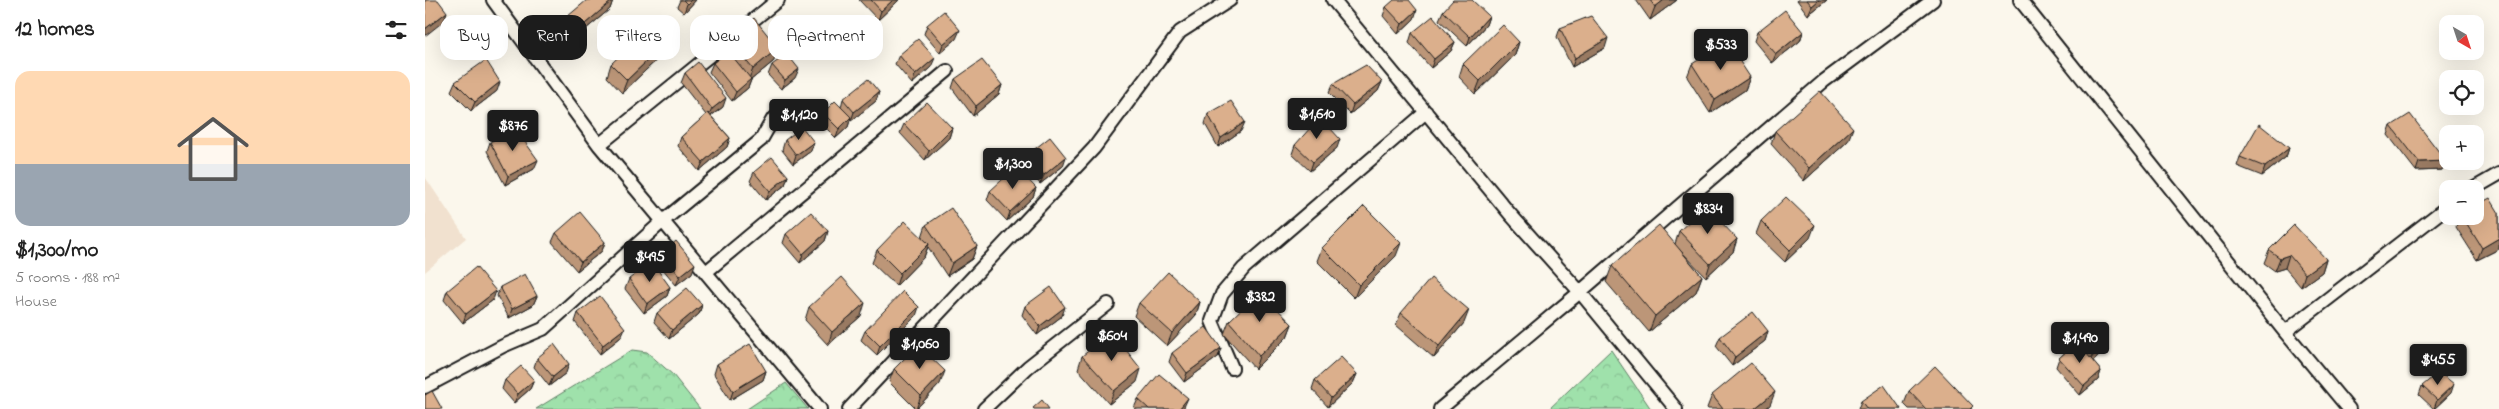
<!DOCTYPE html>
<html lang="en">
<head>
<meta charset="utf-8">
<style>
  :root { --surface:#fff; --page:#f2f2f2; --text:#222; --muted:#767676; --accent:#1c1c1c }
  body { margin:0; font-family:"Indie Flower",sans-serif; background:var(--page); color:var(--text); height:100vh; display:flex; flex-direction:column; font-size:19px; white-space:nowrap }
  * { box-sizing:border-box; margin:0 }
  p { font-size:16px; color:var(--muted) }
  .icon { flex:none; width:28px; height:28px; fill:none; stroke:currentColor; stroke-width:2; stroke-linecap:round; stroke-linejoin:round }
  .map { position:relative; flex:1; overflow:hidden }
  .panel { display:flex; flex-direction:column; background:var(--surface); width:425px }
  .panel>* { flex:none }
  .banner { position:absolute; left:15px; top:15px; width:475px; height:45px; display:flex; gap:10px }
  .needle { width:32px; rotate:141deg }
  .fabs { position:absolute; left:2014px; top:15px; display:grid; gap:10px }
  .fabs a { display:grid; place-items:center; width:45px; height:45px; border-radius:10px; background:var(--surface); box-shadow:0 5px 20px #0002; font-size:25px }
  .price { position:absolute; translate:-50% -42px; padding:0 11px; border-radius:5px; background:var(--accent); color:#fff; font-size:16px; line-height:32px; filter:drop-shadow(0 1px 2px #0008) }
  .price::after { content:''; position:absolute; left:50%; top:30px; width:15px; height:11px; margin-left:-8px; background:inherit; clip-path:polygon(0 0,100% 0,50% 100%) }
  .price.on { background:#222; color:#fff }
  ul { padding:0; list-style:none }
  li { display:grid; align-content:center; gap:10px; height:265px; padding:0 15px }
  li span { display:grid; place-items:center; height:155px; border-radius:15px; color:#555 }
  li>.icon { margin-inline-start:auto }
  span .icon { width:90px; height:90px; fill:#fffc; stroke-width:1 }
  li b { font-size:21px }
  h2 { display:flex; justify-content:space-between; align-items:center; height:60px; padding:0 15px; font-size:21px }
  .pill { padding:0 18px; border-radius:15px; background:var(--surface); box-shadow:0 5px 20px #0002; font-size:18px; line-height:45px }
  .pill.on { background:var(--accent); color:#fff }
  main { display:flex; flex:1; min-height:0 }
  .map>svg:first-child { display:block }
  .built { fill:#f1e1cf }
  .forest { fill:url(#forest-crowns); stroke:#5e7e64 }
  .lines { fill:none; stroke-linecap:round; stroke-linejoin:round }
  .street-casing { stroke:#1c1c1c; stroke-width:16 }
  .street { stroke:#fbf7ec; stroke-width:12 }
  .wall { fill:#bc9678; stroke:#1c1c1c }
  .shaded-wall { fill:#997a62; stroke:#1c1c1c }
  .building { fill:#dbaf8c; stroke:#1c1c1c }
</style>
</head>
<body>
<main>
<section class="panel">
<h2>12 homes<svg class="icon" aria-label="filters" viewBox="0 0 24 24"><path d="M4 7h16M4 17h16"/><circle cx="9" cy="7" r="2"/><circle cx="15" cy="17" r="2"/></svg></h2>
<ul>
<li><span style="background:linear-gradient(#ffd9b3 60%,#9aa5b1 0)"><svg class="icon" aria-label="home" viewBox="0 0 24 24"><path d="M3 11l9-7 9 7M6 9v11h12V9"/></svg></span><div><b>$1,300/mo</b><p>5 rooms · 188 m²</p><p>House</p></div></li>
</ul>
</section>
<div class="map">
<svg width="2074" height="409" viewBox="0 0 2074 409">
  <defs>
    <pattern id="forest-crowns" width="20" height="18" patternUnits="userSpaceOnUse" patternTransform="scale(1.25)"><rect width="20" height="18" fill="#9fe1ab"/><path d="M2 6a3 3 0 1 1 6 0M12 15a3 3 0 1 1 6 0" fill="none" stroke="#88c093"/></pattern>
  </defs>
  <rect width="100%" height="100%" fill="#fbf7ec"/>
  <filter id="ink" filterUnits="userSpaceOnUse"><feTurbulence type="fractalNoise" baseFrequency=".02" numOctaves="2"/><feDisplacementMap in="SourceGraphic" scale="10" xChannelSelector="R" yChannelSelector="G"/><feConvolveMatrix kernelMatrix="1 2 1 2 8 2 1 2 1" color-interpolation-filters="sRGB"/></filter>
  <g filter="url(#ink)">
    <!-- built -->
    <path class="built" d="M0,177l41,61 -41,34z"/>
    <!-- forest -->
    <path class="forest" d="M207,350l15,2 26,23 27,34h-164z
      M1186,350l40,59h-102z
      M361,383l22,26h-61z"/>
    <g class="lines">
      <!-- street casing -->
      <g class="street-casing">
        <path id="street" d="M68,0l106,145 221,264
          M908,0l177,214 70,78 96,117
          M1595,0l265,332 64,77
          M174,145l179,-145
          M2048,189l26,-15
          M281,272l241,-201
          M1860,332l162,-125
          M807,368l-20,-47 10,-27 22,-26 182,-156
          M0,387l78,-41 40,-17 120,-108 98,-81 12,-21
          M424,409l245,-261 86,-116 50,-32
          M559,409l44,-42 80,-63
          M1015,409l140,-117 244,-211 109,-81"/>
      </g>
      <!-- street -->
      <use href="#street" class="street"/>
    </g>
    <!-- wall -->
    <path class="wall" d="M188,0l-3,9 -42,35 -10,-13 3,-9z
      M255,0h16l-12,13 -7,-6z
      M434,0h40l-21,20z
      M1211,0h41l-27,20z
      M1372,0h30l-19,15z
      M961,7l28,12 -16,15 -15,-18z
      M1018,11l46,5 -3,9 -19,21 -28,-26z
      M502,25l29,14 -16,14 -16,-19z
      M1135,28l45,20 -33,19 -15,-30z
      M1332,32h46l-3,9 -28,22 -18,-22z
      M987,33l43,9 -4,9 -20,17 -22,-25z
      M303,39l46,22 -23,19 -3,8 -16,13 -23,-29 4,-9 11,-9 -1,-2z
      M1094,42l-4,13 -40,39 -16,-17 4,-13z
      M244,48l-47,45 -15,-16 4,-13z
      M474,55l32,12 -19,17 -17,-20z
      M1267,64l58,13 -5,13 -35,23 -23,-36z
      M347,65l23,13 -14,11 -13,-14z
      M260,73l38,34 -12,9 19,22 -3,9 -28,24 -21,-25 3,-9 25,-22 -25,-32z
      M530,79l47,6 -3,9 -26,22 -21,-28z
      M30,82l42,9 -26,20 -20,-20z
      M957,82l-4,9 -28,23 -21,-21 4,-9z
      M454,92l-3,9 -25,20 -1,-1 -2,7 -12,11 -16,-16 3,-9 18,-6 2,-8z
      M783,114l33,17 -23,16 -13,-23z
      M479,124l48,4 -3,10 -24,22 -25,-27z
      M1966,126l55,35 -4,9 -26,1 -28,-36z
      M1350,131l73,10 -44,40 -33,-37z
      M360,140l26,11 -18,13 -11,-14z
      M65,142l44,27 -29,16 -18,-34z
      M870,145l42,3 -27,23 -18,-17z
      M1864,148l-3,9 -24,19 -25,-10 3,-9z
      M602,155l36,11 -23,18 -16,-20z
      M329,172l34,4 -3,9 -19,15 -16,-19z
      M611,188l-3,9 -26,24 -20,-21 3,-9z
      M2074,213v36l-22,11 -21,-33 3,-11h16z
      M1336,221l49,17 -25,24 -29,-28z
      M501,225l51,21 -5,13 -25,17 -19,-29 -4,10 -28,29 -24,-23 5,-13 45,-13z
      M403,231l-3,10 -25,22 -17,-20 3,-9z
      M1254,231l58,8 -4,13 -27,25 -27,-28 23,27 -6,16 -47,40 -43,-50 6,-16 63,-22z
      M131,233l49,9 -3,9 -25,20 -25,-29z
      M897,248l74,8 -42,42 -37,-37z
      M1844,250l57,9 -4,13 -21,15 -16,-19 -10,3 -11,-8z
      M236,254l31,19 -16,12 -18,-22z
      M204,279l41,8 -3,9 -23,17 -19,-24z
      M75,287l37,9 -4,9 -24,13 -12,-22z
      M22,291l46,9 -30,23 -19,-23z
      M775,302l-4,13 -29,31 -33,-30 5,-13z
      M277,305l-3,9 -30,25 -15,-17 3,-9z
      M600,306l37,10 -25,19 -15,-20z
      M384,307l52,9 -33,29 -23,-25z
      M153,313l43,24 -21,17 -25,-32z
      M976,313l63,10 -30,35 -38,-33z
      M491,316l-39,39 -16,-15 4,-9z
      M804,321l63,3 -5,13 -32,32 -31,-35z
      M1343,331l-3,10 -33,25 -16,-20 4,-9z
      M1652,341l29,3 -4,9 -9,9 8,9 -3,9 -18,15 -24,-28 3,-9 17,-15z
      M796,348l-3,9 -34,25 -15,-20 3,-9z
      M657,356l55,26 -28,22 -31,-35z
      M112,358l29,15 -17,13 -15,-19z
      M292,364l49,7 -3,9 -33,20 -16,-26z
      M469,369l46,15 -24,25 -27,-27z
      M932,374l-4,9 -25,24 -16,-18 3,-9z
      M80,380h29l-4,9 -16,14 -12,-14z
      M1997,386l29,7 -17,16 -15,-14z
      M1484,391l63,18h-63l-5,-5z
      M1287,395l58,10 -5,4h-57l-1,-1z
      M713,399l46,8 -1,2h-48l-1,-1z
      M1436,401l40,8h-43z"/>
    <!-- shaded-wall -->
    <path class="shaded-wall" d="M188,0l-3,9 -42,35 4,-9z
      M266,0h5l-12,13 3,-9z
      M468,0h6l-21,20 3,-9z
      M1239,0h13l-27,20 5,-13z
      M1394,0h8l-19,15 4,-9z
      M992,10l-3,9 -16,15 4,-10z
      M22,12l-3,9 -19,15v-7z
      M1064,16l-3,9 -19,21 3,-9z
      M535,30l-4,9 -16,14 3,-9z
      M1378,32l-3,9 -28,22 4,-9z
      M249,35l-5,13 -47,45 5,-13z
      M1183,38l-3,10 -33,19 3,-9z
      M1030,42l-4,9 -20,17 3,-9z
      M1094,42l-4,13 -40,39 5,-13z
      M353,48l-4,13 -23,19 -3,8 -16,13 4,-9 12,-11 5,-12z
      M510,58l-4,9 -19,17 3,-9z
      M374,69l-4,9 -14,11 4,-9z
      M1325,77l-5,13 -35,23 5,-13z
      M75,82l-3,9 -26,20 4,-9z
      M957,82l-4,9 -28,23 3,-9z
      M577,85l-3,9 -26,22 3,-10z
      M454,92l-3,9 -25,20 3,-9z
      M301,98l-3,9 -15,11 4,-9z
      M426,117l-3,10 -12,11 3,-9z
      M820,122l-4,9 -23,16 3,-9z
      M527,128l-3,10 -24,22 4,-9z
      M1428,128l-5,13 -44,40 5,-13z
      M305,138l-3,9 -28,24 4,-9z
      M915,139l-3,9 -27,23 3,-9z
      M389,142l-3,9 -18,13 3,-9z
      M1864,148l-3,9 -24,19 3,-9z
      M641,157l-3,9 -23,18 4,-9z
      M113,160l-4,9 -29,16 3,-9z
      M2021,161l-4,9 -26,1 3,-9z
      M363,176l-3,9 -19,15 4,-9z
      M611,188l-3,9 -26,24 3,-9z
      M1390,225l-5,13 -25,24 5,-12z
      M403,231l-3,10 -25,22 3,-9z
      M2074,238v11l-22,11 5,-12z
      M1312,239l-4,13 -27,25 4,-13z
      M180,242l-3,9 -25,20 4,-9z
      M976,243l-5,13 -42,42 5,-13z
      M504,244l-5,13 -28,29 4,-13z
      M552,246l-5,13 -25,17 5,-13z
      M1864,255l-4,13 -10,3 5,-13z
      M1901,259l-4,13 -21,15 4,-13z
      M270,264l-3,9 -16,12 4,-9z
      M1277,276l-6,16 -47,40 6,-16z
      M245,287l-3,9 -23,17 3,-9z
      M71,291l-3,9 -30,23 3,-9z
      M112,296l-4,9 -24,13 3,-9z
      M775,302l-4,13 -29,31 5,-13z
      M440,303l-4,13 -33,29 4,-13z
      M277,305l-3,9 -30,25 3,-9z
      M494,307l-3,9 -39,39 3,-9z
      M640,307l-3,9 -25,19 3,-9z
      M1044,310l-5,13 -30,35 5,-12z
      M867,324l-5,13 -32,32 4,-13z
      M200,328l-4,9 -21,17 3,-9z
      M1343,331l-3,10 -33,25 3,-9z
      M1681,344l-4,9 -14,13 4,-9z
      M796,348l-3,9 -34,25 3,-9z
      M144,364l-3,9 -17,13 4,-9z
      M716,369l-4,13 -28,22 5,-13z
      M341,371l-3,9 -33,20 3,-9z
      M520,371l-5,13 -24,25 5,-13z
      M1676,371l-3,9 -18,15 4,-9z
      M932,374l-4,9 -25,24 3,-9z
      M109,380l-4,9 -16,14 4,-9z
      M2029,384l-3,9 -17,16 3,-9z
      M1350,392l-5,13 -5,4h-11z
      M763,398l-4,9 -1,2h-4z"/>
    <!-- building -->
    <path class="building" d="M0,0h13l9,12 -22,17z
      M162,0h26l-41,35 -11,-13z
      M258,0h8l-4,4z
      M446,0h22l-12,11z
      M969,0h15l8,10 -15,14 -16,-17z
      M1028,0h19l17,16 -19,21 -27,-26z
      M1225,0h14l-9,7z
      M1382,0h12l-7,6z
      M1360,10l18,22 -27,22 -19,-22z
      M519,11l16,19 -17,14 -16,-19z
      M1008,16l22,26 -21,17 -22,-26z
      M1166,16l17,22 -33,20 -15,-30z
      M329,18l24,30 -25,21 -25,-30z
      M233,19l16,16 -47,45 -16,-16z
      M1078,25l16,17 -39,39 -17,-17z
      M493,39l17,19 -20,17 -16,-20z
      M1302,42l23,35 -35,23 -23,-36z
      M303,51l23,28 -15,13 -23,-29z
      M362,54l12,15 -14,11 -13,-15z
      M61,60l14,22 -25,20 -20,-20z
      M557,60l20,25 -26,21 -21,-27z
      M273,62l28,36 -14,11 -27,-36z
      M941,65l16,17 -29,23 -20,-21z
      M443,79l11,13 -25,20 -11,-13z
      M1395,91l33,37 -44,40 -34,-37z
      M410,101l16,16 -12,12 -16,-16z
      M806,101l14,21 -24,16 -13,-24z
      M502,102l25,26 -23,23 -25,-27z
      M283,113l22,25 -27,24 -22,-25z
      M1985,114l36,47 -27,1 -28,-36z
      M895,117l20,22 -27,23 -18,-17z
      M1834,124l30,24 -24,19 -25,-10z
      M377,127l12,15 -18,13 -11,-15z
      M90,128l23,32 -30,16 -18,-34z
      M625,137l16,20 -22,18 -17,-20z
      M347,157l16,19 -18,15 -16,-19z
      M591,167l20,21 -26,24 -20,-21z
      M1361,197l29,28 -25,25 -29,-29z
      M2065,198l9,15v25l-17,10 -20,-32h13v-10z
      M939,206l37,37 -42,42 -37,-37z
      M1281,206l31,33 -27,25 -31,-33z
      M526,208l26,38 -25,17 -26,-38z
      M155,212l25,30 -24,20 -25,-29z
      M386,212l17,19 -25,23 -17,-20z
      M480,221l24,23 -29,29 -23,-23z
      M1234,225l43,51 -47,40 -43,-50z
      M1869,225l32,34 -21,15 -16,-19 -9,3 -11,-8z
      M251,241l19,23 -15,12 -19,-22z
      M227,262l18,25 -23,17 -18,-25z
      M51,267l20,24 -30,23 -19,-23z
      M743,272l32,30 -28,31 -33,-30z
      M100,274l12,22 -25,13 -12,-22z
      M417,277l23,26 -33,29 -23,-25z
      M1006,278l38,32 -30,36 -38,-33z
      M626,287l14,20 -25,19 -15,-20z
      M262,288l15,17 -30,25 -15,-17z
      M478,291l16,16 -39,39 -15,-15z
      M835,291l32,33 -33,32 -30,-35z
      M175,296l25,32 -22,17 -25,-32z
      M1328,312l15,19 -33,26 -15,-20z
      M781,327l15,21 -34,25 -15,-20z
      M1666,328l15,16 -14,13 -15,-16z
      M687,332l29,37 -27,22 -32,-35z
      M1652,342l24,29 -17,15 -25,-28z
      M129,344l15,20 -16,13 -16,-19z
      M325,344l16,27 -33,20 -16,-27z
      M493,345l27,26 -24,25 -27,-27z
      M916,357l16,17 -26,24 -16,-18z
      M1326,363l24,29 -21,17h-31l-11,-14z
      M96,366l13,14 -16,14 -13,-14z
      M1510,366l38,40 -3,3h-44l-17,-18z
      M2014,372l15,12 -17,16 -15,-14z
      M734,374l29,24 -9,11h-30l-11,-10z
      M1459,385l17,24h-34l-6,-8z
      M7,391l10,18h-17v-14z
      M617,400l7,9h-15l-1,-1z"/>
  </g>
</svg>
<div class="fabs">
<a><svg class="needle" viewBox="-14 -14 28 28"><path d="M0-13l5 13h-10z" fill="#e53935"/><path d="M0 13l5-13h-10z" fill="#767676"/></svg></a>
<a><svg class="icon" aria-label="locate" viewBox="0 0 24 24"><circle cx="12" cy="12" r="6"/><path d="M12 2v4M12 18v4M2 12h4M18 12h4"/></svg></a>
<a>+</a>
<a>−</a>
</div>
<b class="price" style="left:1296px;top:71px">$533</b>
<b class="price" style="left:892px;top:140px">$1,610</b>
<b class="price" style="left:374px;top:141px">$1,120</b>
<b class="price" style="left:88px;top:152px">$876</b>
<b class="price on" style="left:588px;top:190px">$1,300</b>
<b class="price" style="left:1283px;top:235px">$834</b>
<b class="price" style="left:225px;top:283px">$495</b>
<b class="price" style="left:835px;top:323px">$382</b>
<b class="price" style="left:687px;top:362px">$604</b>
<b class="price" style="left:1655px;top:364px">$1,490</b>
<b class="price" style="left:495px;top:370px">$1,060</b>
<b class="price" style="left:2013px;top:386px">$455</b>
<div class="banner">
<a class="pill">Buy</a>
<a class="pill on">Rent</a>
<a class="pill">Filters</a>
<a class="pill">New</a>
<a class="pill">Apartment</a>
</div>
</div>
</main>
</body>
</html>
